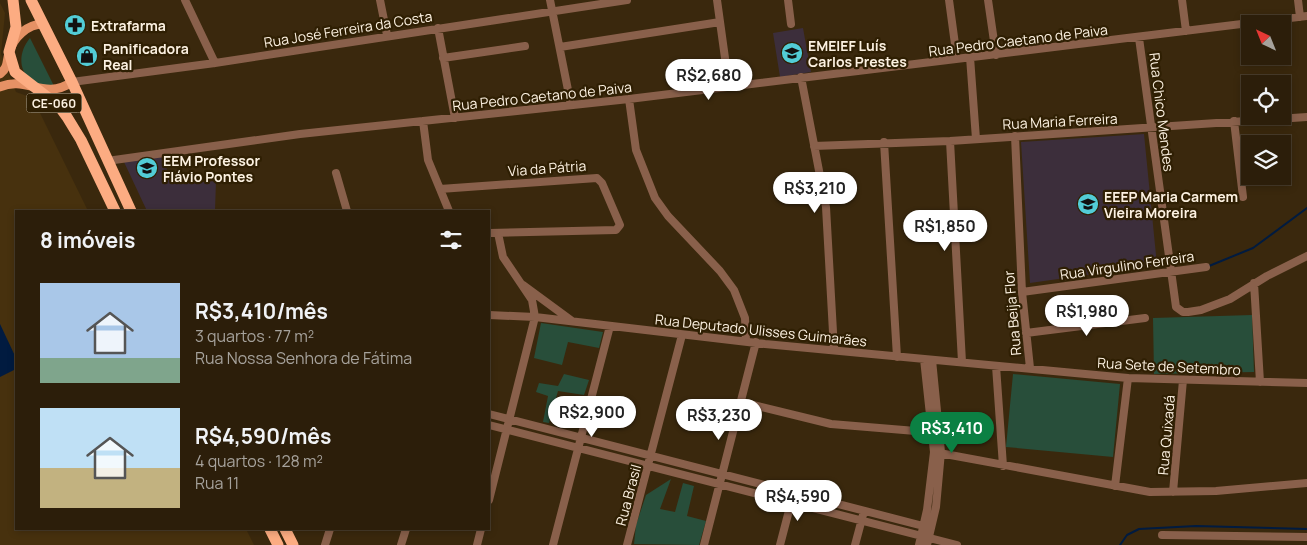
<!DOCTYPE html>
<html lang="pt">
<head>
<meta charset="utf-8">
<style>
  :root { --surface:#2c1e0a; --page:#382b18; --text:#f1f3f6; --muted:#a6a29c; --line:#483c2b; --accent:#0b8043 }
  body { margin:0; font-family:Manrope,sans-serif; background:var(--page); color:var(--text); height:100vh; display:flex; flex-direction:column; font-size:19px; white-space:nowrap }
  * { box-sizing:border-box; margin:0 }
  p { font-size:16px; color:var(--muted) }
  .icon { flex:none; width:28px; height:28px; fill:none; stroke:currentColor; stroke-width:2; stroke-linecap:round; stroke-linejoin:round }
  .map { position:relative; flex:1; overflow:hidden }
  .sheet { position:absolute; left:15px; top:210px; width:475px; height:320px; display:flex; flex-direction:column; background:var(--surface); border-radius:0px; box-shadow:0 2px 8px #0003,0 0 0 1px var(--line) }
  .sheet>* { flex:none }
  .needle { width:32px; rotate:317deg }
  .tools { position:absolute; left:1241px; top:15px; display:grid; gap:10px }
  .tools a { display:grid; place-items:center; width:50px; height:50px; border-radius:0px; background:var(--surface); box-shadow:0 2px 8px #0003,0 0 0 1px var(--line); font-size:25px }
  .price { position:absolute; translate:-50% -42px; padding:0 11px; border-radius:18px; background:#fff; color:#222; font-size:16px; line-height:32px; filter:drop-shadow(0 1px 2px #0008) }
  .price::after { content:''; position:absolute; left:50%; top:30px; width:15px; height:11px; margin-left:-8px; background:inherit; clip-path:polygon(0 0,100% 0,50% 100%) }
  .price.selected { background:var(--accent); color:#fff }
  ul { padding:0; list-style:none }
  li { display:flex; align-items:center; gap:15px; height:125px; padding:0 25px }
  li span { display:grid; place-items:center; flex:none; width:140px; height:100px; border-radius:0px; color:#555 }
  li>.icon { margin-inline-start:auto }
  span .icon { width:60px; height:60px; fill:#fffc; stroke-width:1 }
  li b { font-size:21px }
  h2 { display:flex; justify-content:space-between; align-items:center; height:60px; padding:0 25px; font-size:21px }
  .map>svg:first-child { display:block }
  .built { fill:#47310e }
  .education { fill:#3c2e3b }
  .green { fill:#284e3a }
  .water { fill:#011b40 }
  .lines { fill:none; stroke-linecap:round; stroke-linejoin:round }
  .stream { stroke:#011b40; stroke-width:2 }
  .minor { stroke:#89604b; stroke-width:8 }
  .major { stroke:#e59165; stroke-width:9 }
  .highway { stroke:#fcac82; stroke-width:11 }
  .labels { text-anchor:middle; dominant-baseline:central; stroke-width:4.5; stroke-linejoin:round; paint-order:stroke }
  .shield { fill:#2f1f03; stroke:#beb29e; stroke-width:1 }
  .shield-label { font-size:12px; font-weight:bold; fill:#fcf1e1 }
  .poi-label { font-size:14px; font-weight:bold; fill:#fcf1e1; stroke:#2f1f03; text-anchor:start }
  .street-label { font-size:14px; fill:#fcf1e1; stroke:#2f1f03 }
</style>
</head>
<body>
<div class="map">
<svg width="1307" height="545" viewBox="0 0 1307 545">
  <rect width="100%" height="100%" fill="#3a280d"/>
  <!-- built -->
  <path class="built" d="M0,3l5,10 -4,41 15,38 14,5 10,16 48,98h-72v318h230l8,16h-254z"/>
  <!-- education -->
  <path class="education" d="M803,28l8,44 -31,5 -7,-44z
    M1144,134l13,131 -127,18 -9,-141z
    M164,156l4,18h8l1,10 39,-3 -1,30h-68l-23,-49z"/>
  <!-- green -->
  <path class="green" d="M30,38l24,48c-31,2 -42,-26 -24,-48z
    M1252,315l2,57 -100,2 -1,-56z
    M541,323l62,9 -4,16 -31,-6 -6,23 -28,-7z
    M564,374l25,6 -5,15 -26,-4 -9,32 -6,-1 5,-26 -12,-4 3,-9 19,3z
    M1013,374l107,10 -7,73 -107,-10z
    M671,479l-11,30 15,3 8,-29 11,3 -7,30 19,5 -7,24 -65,-1 2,-19 10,-30z"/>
  <!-- water -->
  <path class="water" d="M0,324l16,34v11l-16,8z"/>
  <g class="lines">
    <!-- stream -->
    <path class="stream" d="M1209,266l44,-18 54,-40
      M1120,545l7,-10 12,-6 57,-3 111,3"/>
    <!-- minor -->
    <path class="minor" d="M185,0l30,63
      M380,0l7,35
      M550,0l21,105
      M717,0l12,87
      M788,0l3,24
      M949,0l8,59
      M988,0l8,55
      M1182,0l4,31
      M1298,0l2,17
      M438,28l17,90
      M1139,38l37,269 7,5h5l13,-2 29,-11 37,-23 40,-20
      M560,47l160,-25
      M970,57l6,82
      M443,58l82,-12
      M801,77l25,130 8,143
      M72,82l143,-19 412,-63
      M629,99l7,51 19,48 13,18 52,55 14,19 11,28 1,23
      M423,121l5,39 21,51
      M1234,121l9,76
      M1015,136l7,156 8,76
      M950,141l12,221
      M884,142l13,215
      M814,146l136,-5 357,-24
      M107,161l193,-27 329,-35 678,-83
      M336,173l11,38
      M440,189l157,-11 5,5 18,42 -4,5 -127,3
      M1254,283l6,99
      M523,285l49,36
      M1022,292l184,-25
      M489,315l46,2 230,27 363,34 179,5
      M1026,333l119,-15
      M996,366l7,100
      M741,402l90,22 109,9
      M489,414l442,114
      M489,425l468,120
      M934,452l216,40 66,-1 91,-8
      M1115,486l13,-108
      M1173,492l10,-112
      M489,500l46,-183 -3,-17 -29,-43 -5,-24
      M1162,535l145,2
      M325,545l5,-16
      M401,545l5,-16
      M477,545l4,-16
      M553,545l57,-219
      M627,545l55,-210
      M704,545l52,-203
      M780,545l12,-46
      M855,545l8,-30
      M919,545l8,-35 7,-58 -10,-93
      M927,545l9,-38 5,-55 -9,-92"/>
    <!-- major -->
    <path class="major" d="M0,74c9,-8 6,-11 9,-21 4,-16 19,-29 34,-29
      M0,87c26,-12 44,14 72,-5"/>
    <!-- highway -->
    <path class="highway" d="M13,0l3,27 -7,25 6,20 44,34 8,11 14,23 34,71
      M31,0l41,82 59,129
      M270,529l8,16
      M285,529l8,16"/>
  </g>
  <!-- icons -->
  <defs>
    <g id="pharmacy-disc" transform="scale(1.125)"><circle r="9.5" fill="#52ccd6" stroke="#2f1f03"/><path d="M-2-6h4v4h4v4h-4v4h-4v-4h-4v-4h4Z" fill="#111"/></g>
    <g id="school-disc" transform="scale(1.125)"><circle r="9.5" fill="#52ccd6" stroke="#2f1f03"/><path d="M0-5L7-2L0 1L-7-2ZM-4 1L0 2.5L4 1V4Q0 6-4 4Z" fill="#111"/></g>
    <g id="shop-disc" transform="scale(1.125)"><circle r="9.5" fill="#52ccd6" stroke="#2f1f03"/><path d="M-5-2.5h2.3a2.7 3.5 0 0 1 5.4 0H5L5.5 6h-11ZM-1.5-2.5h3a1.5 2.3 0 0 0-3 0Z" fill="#111"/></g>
  </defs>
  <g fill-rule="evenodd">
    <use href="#pharmacy-disc" x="75" y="25"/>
    <use href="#school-disc" x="792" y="53"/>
    <use href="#shop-disc" x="87" y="56"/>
    <use href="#school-disc" x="147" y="168"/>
    <use href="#school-disc" x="1088" y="204"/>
  </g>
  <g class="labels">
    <!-- shield labels -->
    <rect class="shield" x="26.5" y="93.5" width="55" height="19" rx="4"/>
    <g class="shield-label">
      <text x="54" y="103">CE-060</text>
    </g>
    <!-- poi labels -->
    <g class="poi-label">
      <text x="91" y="25">Extrafarma</text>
      <text x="808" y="45">EMEIEF Luís<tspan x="808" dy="16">Carlos Prestes</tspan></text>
      <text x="103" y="48">Panificadora<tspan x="103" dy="16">Real</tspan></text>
      <text x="163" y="160">EEM Professor<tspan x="163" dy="16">Flávio Pontes</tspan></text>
      <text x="1104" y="196">EEEP Maria Carmem<tspan x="1104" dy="16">Vieira Moreira</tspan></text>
    </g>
    <!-- street labels -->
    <g class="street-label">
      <text transform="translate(348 29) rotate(-9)">Rua José Ferreira da Costa</text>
      <text transform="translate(1018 40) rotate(-7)">Rua Pedro Caetano de Paiva</text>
      <text transform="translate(542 96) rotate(-6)">Rua Pedro Caetano de Paiva</text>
      <text transform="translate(1162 112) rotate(83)">Rua Chico Mendes</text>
      <text transform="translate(1060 121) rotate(-3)">Rua Maria Ferreira</text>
      <text transform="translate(547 168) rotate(-4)">Via da Pátria</text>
      <text transform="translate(1127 265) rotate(-8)">Rua Virgulino Ferreira</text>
      <text transform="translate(1012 313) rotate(-95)">Rua Beija Flor</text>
      <text transform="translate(761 330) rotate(6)">Rua Deputado Ulisses Guimarães</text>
      <text transform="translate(1169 366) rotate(3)">Rua Sete de Setembro</text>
      <text transform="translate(1166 435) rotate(-85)">Rua Quixadá</text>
      <text transform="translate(628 495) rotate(-75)">Rua Brasil</text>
    </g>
  </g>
</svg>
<div class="tools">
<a><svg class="needle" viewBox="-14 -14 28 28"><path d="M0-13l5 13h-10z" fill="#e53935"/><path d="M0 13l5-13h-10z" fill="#a6a29c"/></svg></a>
<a><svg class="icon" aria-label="locate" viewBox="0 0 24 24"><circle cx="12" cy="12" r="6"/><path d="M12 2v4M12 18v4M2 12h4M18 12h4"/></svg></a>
<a><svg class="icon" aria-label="layers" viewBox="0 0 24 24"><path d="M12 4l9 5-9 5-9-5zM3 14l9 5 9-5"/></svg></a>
</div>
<b class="price" style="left:709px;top:101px">R$2,680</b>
<b class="price" style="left:815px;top:214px">R$3,210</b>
<b class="price" style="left:945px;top:252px">R$1,850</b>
<b class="price" style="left:1087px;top:337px">R$1,980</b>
<b class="price" style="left:592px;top:438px">R$2,900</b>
<b class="price" style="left:719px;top:441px">R$3,230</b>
<b class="price selected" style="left:952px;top:454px">R$3,410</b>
<b class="price" style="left:798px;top:522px">R$4,590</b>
<section class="sheet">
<h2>8 imóveis<svg class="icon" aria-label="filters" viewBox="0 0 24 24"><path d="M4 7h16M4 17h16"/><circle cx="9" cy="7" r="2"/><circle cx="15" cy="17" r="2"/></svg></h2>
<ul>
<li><span style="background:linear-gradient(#a9c7e8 75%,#7fa58c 0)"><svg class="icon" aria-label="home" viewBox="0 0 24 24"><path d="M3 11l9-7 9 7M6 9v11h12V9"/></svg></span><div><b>R$3,410/mês</b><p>3 quartos · 77 m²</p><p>Rua Nossa Senhora de Fátima</p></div></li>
<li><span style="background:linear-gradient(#bfe0f5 60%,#c2b280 0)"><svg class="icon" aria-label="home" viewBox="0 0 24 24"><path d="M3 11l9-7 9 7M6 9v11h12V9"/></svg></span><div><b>R$4,590/mês</b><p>4 quartos · 128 m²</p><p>Rua 11</p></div></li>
</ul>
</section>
</div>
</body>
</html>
